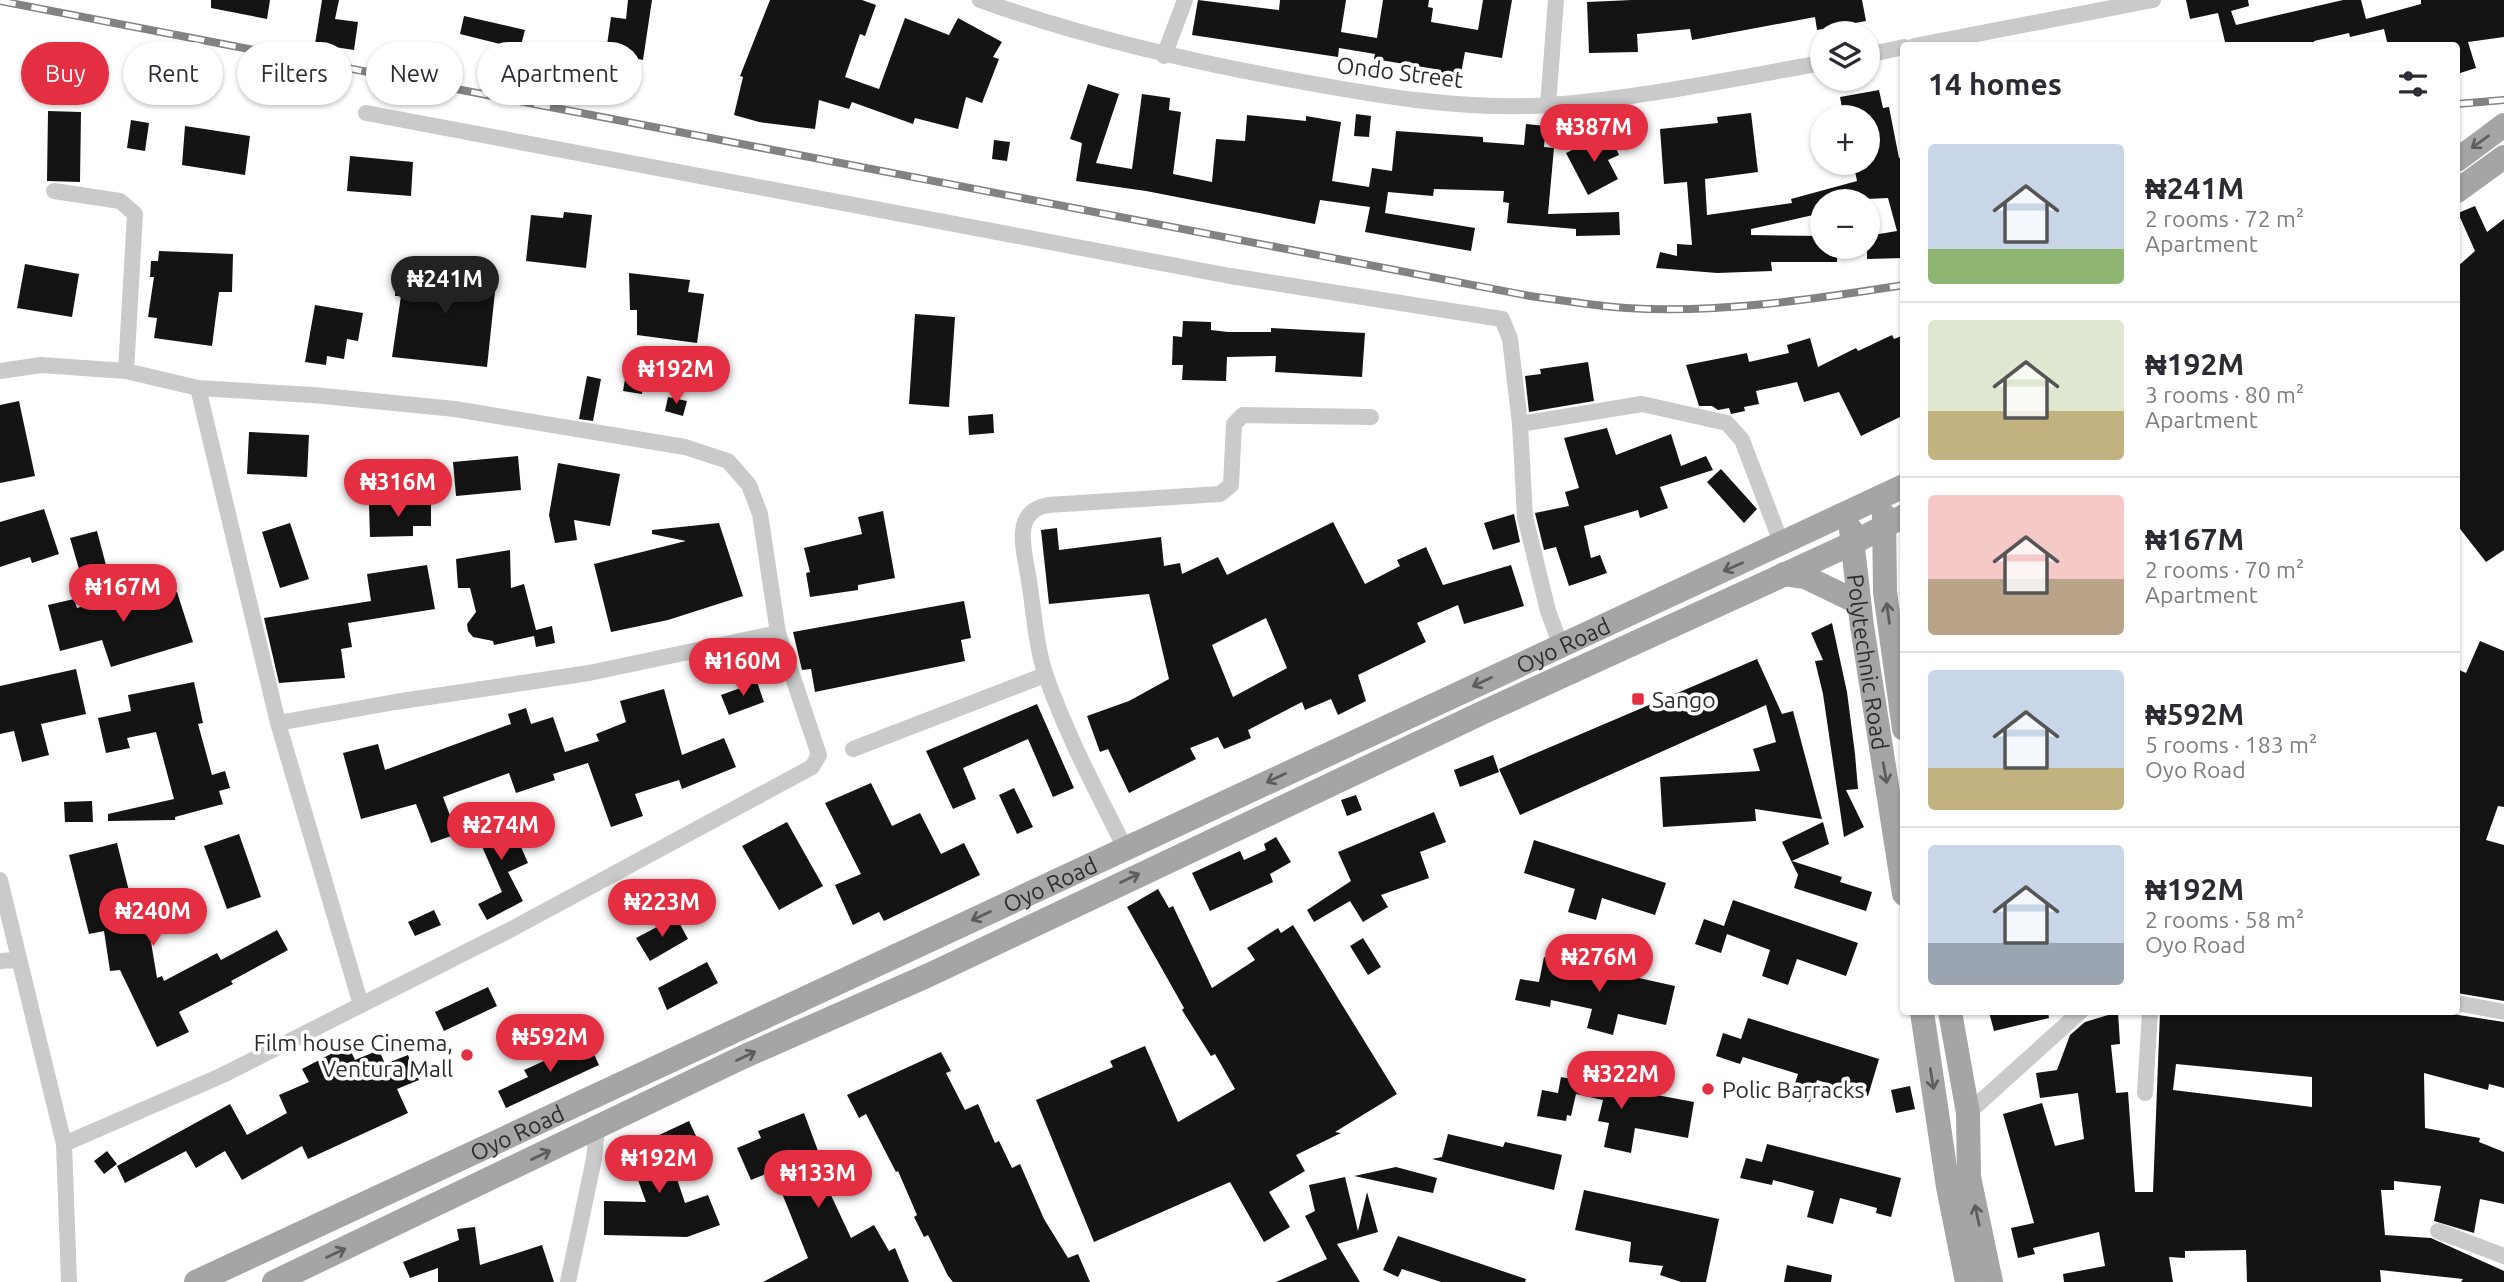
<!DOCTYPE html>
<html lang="en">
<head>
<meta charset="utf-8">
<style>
  :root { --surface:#fff; --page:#f2f2f3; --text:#2b2b33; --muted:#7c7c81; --line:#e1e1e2; --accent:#e32f41 }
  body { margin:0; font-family:Ubuntu,sans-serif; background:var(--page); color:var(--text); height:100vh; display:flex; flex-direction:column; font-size:26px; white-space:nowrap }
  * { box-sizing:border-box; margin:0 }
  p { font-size:23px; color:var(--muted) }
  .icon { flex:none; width:38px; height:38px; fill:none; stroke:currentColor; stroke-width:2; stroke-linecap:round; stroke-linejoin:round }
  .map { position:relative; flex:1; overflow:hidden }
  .side { position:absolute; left:1900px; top:42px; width:560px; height:973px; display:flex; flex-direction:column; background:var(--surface); border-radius:7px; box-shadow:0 2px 5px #0004 }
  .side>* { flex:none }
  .banner { position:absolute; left:21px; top:42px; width:665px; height:63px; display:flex; gap:14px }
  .controls { position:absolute; left:1810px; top:21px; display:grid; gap:14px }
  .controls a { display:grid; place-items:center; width:70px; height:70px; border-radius:50%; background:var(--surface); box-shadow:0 2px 5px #0004; font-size:35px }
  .price { position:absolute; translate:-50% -60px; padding:0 16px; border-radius:24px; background:var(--accent); color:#fff; font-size:23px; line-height:46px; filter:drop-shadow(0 2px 4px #0008) }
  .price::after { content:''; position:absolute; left:50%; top:42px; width:21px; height:16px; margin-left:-10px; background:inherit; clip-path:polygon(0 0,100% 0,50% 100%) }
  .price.active { background:#222; color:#fff }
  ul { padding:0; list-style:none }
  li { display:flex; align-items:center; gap:21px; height:175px; padding:0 28px }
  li+li { border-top:2px solid var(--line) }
  li span { display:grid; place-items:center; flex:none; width:196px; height:140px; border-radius:7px; color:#555 }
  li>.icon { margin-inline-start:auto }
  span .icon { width:84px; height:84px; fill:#fffc; stroke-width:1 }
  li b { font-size:30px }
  h2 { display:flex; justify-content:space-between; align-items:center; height:84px; padding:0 28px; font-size:30px }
  .pill { padding:0 24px; border-radius:32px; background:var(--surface); box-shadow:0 2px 5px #0004; font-size:24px; line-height:63px }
  .pill.active { background:var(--accent); color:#fff }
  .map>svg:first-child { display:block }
  .building { fill:#141414; fill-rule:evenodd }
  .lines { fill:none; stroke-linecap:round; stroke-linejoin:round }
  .minor { stroke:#cacaca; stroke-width:16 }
  .primary { stroke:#a5a5a5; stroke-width:24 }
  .rail-casing { stroke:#828282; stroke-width:8 }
  .rail { stroke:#fff; stroke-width:5; stroke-dasharray:16; stroke-linecap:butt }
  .oneway { stroke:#5d5d5d }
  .poi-dot { fill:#e32f41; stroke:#fff; stroke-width:2.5 }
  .labels { text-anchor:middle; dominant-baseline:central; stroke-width:7; stroke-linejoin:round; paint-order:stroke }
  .street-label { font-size:23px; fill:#2d2d2d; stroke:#fff }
  .poi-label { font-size:23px; fill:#2d2d2d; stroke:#fff; text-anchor:start }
</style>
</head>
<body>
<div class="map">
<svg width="2504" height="1282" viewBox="0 0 2504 1282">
  <rect width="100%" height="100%" fill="#fff"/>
  <!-- building -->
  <path class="building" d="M211,0h59l-3,19 -56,-11z
    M322,0h17l-4,19 23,3 -4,28 -39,-6z
    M628,0h24l-9,60 -10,-2 -9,34 -41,-11 5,-19 16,4 7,-49 15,2z
    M770,0h92l14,5 -11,31 -5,-2 -15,43 34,12 26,-71 44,17 9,-17 44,24 -9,15 6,2 -17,44 -16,-6 -8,32 -43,-11 -2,6 -61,-22 -3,7 -30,-9 -4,29 -56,-7 -25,-7 9,-38 -3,-1z
    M1198,0l81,10 1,-10h66l-5,32 36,6 6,-38h46l-1,7 5,1 -2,14 47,8 5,-30h29l-10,58 -37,-6 -5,27 -20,-3 1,-6 -67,-11 1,-5 -36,-6 -1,9 -146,-22z
    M1632,0h230l4,21 -49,9 -2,-13 -123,23 -2,-11 -53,5 1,18 -49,1 -2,-51z
    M2186,0h62l1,6 -18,5 5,14 107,-25h18l5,19 55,-15v-4h83v37l-36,5 8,26 -19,6v-28h-69l-4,-17 -34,8 -1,-4 -35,8 1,5h-89l-8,-33 -28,6z
    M464,16l61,14 -5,19 -60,-15z
    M1088,84l31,10 -23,69 36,6 10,-75 28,4 -1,12 12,2 -8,62 39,8 4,-43 29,2 2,-26 59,6v-5l35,6 -9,59 37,6 3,-19 20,3 4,-40 87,6v5l41,3 2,-21 20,2 -2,21 10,1 -6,66 71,-2 1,23 -44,1v-7l-69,-6 2,-20 -6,-1 1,-11 -70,-2 -1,7 -45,-4 -3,21 90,15 -4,23 -106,-19 5,-25 -50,-7 -5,24 -169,-33 -70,-10 6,-38 -12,-4z
    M1879,90l4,18 6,-1 10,51 5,-1v101l-37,1v-23l30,-5 -9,-33 -66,3v12l-71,16v6l71,1v11h15v15h-66l1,9 -55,2 -61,-5 4,-16 17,4v-12l15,1 -5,-63 -23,2 -4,-55 58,-6 -1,-6 34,-4 7,59 -53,7 2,36 85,-12 -1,-4 66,-18 -2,-10 12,-3v-51h-12l-1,-6 -11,2 -3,-16z
    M48,111l33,1 -1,70 -33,-1z
    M1356,114l15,2 -2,21 -15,-1z
    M131,120l18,3 -4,28 -18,-3z
    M185,126l65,10 -5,39 -63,-10z
    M1611,136l8,19 -11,5 10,19 -30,16 -22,-42 30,-15 3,4z
    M994,140l16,2 -3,19 -15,-2z
    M350,156l63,6 -2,34 -64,-5z
    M2475,206l12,26 17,-13v331l-18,12 -29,-37v-258l18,-16 -17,-38z
    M564,212l28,3 -6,53 -60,-7 5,-46 32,3z
    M159,251l74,3 -1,38h-13l-7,54 -58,-8 3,-20 -9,-1 6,-40h-4l1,-16h7z
    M25,264l54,10 -7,43 -55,-9z
    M397,267l100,6 -10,94 -95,-10 9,-61h-6z
    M629,273l61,7 -2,12 16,2 -7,49 -60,-8v-25h-7z
    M315,305l48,8 -5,28 -11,-2 -3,20 -17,-3 -1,9 -21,-3z
    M915,314l40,3 -6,90 -40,-3z
    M1183,321l28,1v8l17,2h43v-4l94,5 -3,44 -87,-5 1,-16 -49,1 -1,24 -44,-1 1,-15h-11l1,-29 9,1z
    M1892,335l2,4 10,-4v80l-43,21 -22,-44 -35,10 -7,-20 -41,9 3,13 -15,3 1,4 -14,3 -2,-6 -11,2 -6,-4h-13l-13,-41 61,-12 2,9 40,-9 -2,-8 23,-7 8,29 38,-19 2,3z
    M1588,362l6,39 -65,11 -4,-36 16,-2 -1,-5z
    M626,373l18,2 -2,19 -19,-3z
    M587,376l14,3 -8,42 -14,-2z
    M668,397l19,4 -4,15 -18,-5z
    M19,401l16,75 -35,7v-78z
    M993,414l1,19 -25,2 -1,-19z
    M1607,428l9,27 55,-21 10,32 25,-10 7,14 -53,17 8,21 -28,10 -2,-8 -54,16 7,32 9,-3 7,18 -38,13 -13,-39 -12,3 -9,-37 34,-7 -4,-14 14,-4 -15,-50z
    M249,432l60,3 -2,42 -60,-3z
    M518,456l3,34 -65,6 -3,-34z
    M558,463l62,11 -10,52 -36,-6 3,20 -22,3 -6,-28z
    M1721,469l36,40 -13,14 -37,-41z
    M415,503h16v23h-18v10l-43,1 -1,-33z
    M44,509l15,45 -27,9 -2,-6 -30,10v-45z
    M883,511l12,67 -37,7v5l-48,7 -4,-24 4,-1 -6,-24 58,-14 -4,-17z
    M1514,514l6,28 -27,8 -9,-27z
    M1333,522l32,62 35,-18 -3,-6 29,-13 17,38 68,-20 13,41 -60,18 -6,-19 -41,18 9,19 -68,33 8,26 -28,14 -7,-16 -26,11 -3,-8 -54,28 3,8 -27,11 -6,-12 -28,11 6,11 -67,34 -21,-44 -8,3 -13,-36 42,-15 40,-22 -20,-85 -100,10 -8,-74 16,-2 2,22 102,-13 3,29 16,-3 2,11 36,-17 9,18zM1266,618l21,50 -54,29 -21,-52z
    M290,523l19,56 -29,9 -18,-56z
    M719,523l24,73 -75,24 -57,12 -17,-68 92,-23 -34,-7v-4z
    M97,531l10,38 -26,7 -11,-38z
    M510,550l1,38 13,-4 12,46 16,-4 3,17 -19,4 -2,-11 -40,9 -1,-4 -20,-4 -5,-6 -1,-7 9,-12 -6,-24h-12l-2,-29z
    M427,565l8,44 -87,14 4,24 -11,2 4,29 -66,5 -15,-65 107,-17 -4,-27z
    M124,582l3,8 17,-6 6,17 27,-9 16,50 -82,25 -9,-27 -42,11 -12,-46 26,-6 3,9 30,-9 -3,-10z
    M964,601l7,37 -10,2 4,21 -150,31 -4,-23 -9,1 -9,-38z
    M1832,623l15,69 8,62 3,35 -12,1 18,37 -20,10 -21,-143 -8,-33 8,-1 -12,-27z
    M2480,641l24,10v156l-6,-1 -12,34 18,5v156l-47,-8v-324l9,4z
    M1757,659l25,55 11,-3 29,108 -67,-10 1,12 -93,6 -3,-50 100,-6 -7,-22 23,-7 -10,-37 -246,110 -21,-46z
    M76,669l10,45 -45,10 8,31 -27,7 -8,-31 -14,3v-48z
    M194,682l9,41 -5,1 14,51 13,-4 5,17 -11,3 4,13 -48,13v3l-67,1v-7l66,-15 -18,-67 -29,6 3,10 -24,5 -8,-35 33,-7 -3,-16z
    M757,682l7,20 -35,13 -8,-20z
    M664,689l18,66 42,-17 12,29 -54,22 -3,-9 -44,14 8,22 -32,11 -23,-64 -35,11 2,6 -39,13 -7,-20 -66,24 14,37 -26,9 -15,-39 -55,15 -18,-66 35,-9 7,26 126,-46 -3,-10 18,-6 5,16 22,-7 12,35 34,-11 -3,-7 30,-12 -6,-21z
    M1037,704l37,84 -21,9 -25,-58 -65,29 13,31 -23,10 -27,-58z
    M1493,755l6,17 -39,15 -6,-17z
    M871,783l21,43 28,-13 21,41 23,-11 16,32 -96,46 -5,-9 -26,13 -18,-40 26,-11 -36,-71z
    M1014,788l19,39 -16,7 -18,-39z
    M1356,795l6,15 -15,6 -6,-16z
    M92,801l1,21h-28l-1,-20z
    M506,812l22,51 -20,9 15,29 -36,19 -9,-16 24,-12 -29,-66z
    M1434,812l12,30 -26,10 9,26 -48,17 7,12 -25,15 -13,-21 -36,21 -7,-12 44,-29 -13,-29z
    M787,822l36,64 -44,24 -37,-64z
    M1823,822l6,22 -37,17 50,16 -2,5 32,10 -6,19 -72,-23 4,-13 -16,-33z
    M239,834l22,63 -34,12 -23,-63z
    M1276,837l15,25 -21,12 3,8 -63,29 -18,-38 48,-22 4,9 22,-10 -2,-6z
    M1534,840l132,43 -11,32 -53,-17 -6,22 -28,-8 7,-23 -51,-16z
    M117,843l22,88 10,-1 8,48 5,-2 2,5 53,-28 4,7 56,-30 11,20 -57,31 2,3 -54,28 10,20 -32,15 -37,-77 -10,1 -6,-40 -15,3 -20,-79z
    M1158,889l11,19 4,-2 39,82 43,-28 -8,-12 31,-20 3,5 12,-8 104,169 -62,38 6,1 -45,22 9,16 -36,21 21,35 -26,15 -34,-60 -136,60 -58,-142 77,-33 -3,-6 35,-15 33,76 57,-33 -20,-35 -4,2 -29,-46 2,-2 -57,-101z
    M1733,900l125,43 -12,33 -49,-17 -9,26 -26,-9 8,-26 -43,-16 -6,19 -26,-9 9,-25 20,7z
    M434,910l7,15 -26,11 -7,-14z
    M676,917l12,22 -38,22 -14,-23z
    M1363,938l18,29 -13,8 -18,-29z
    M1544,957l131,29 -9,39 -48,-11 -5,21 -26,-7 5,-19 -41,-9 -1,7 -35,-7 5,-21 19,3z
    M707,962l11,21 -51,27 -9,-22z
    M488,987l9,19 -53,25 -9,-19z
    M1989,1012h59l1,6 -55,13z
    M2118,1012l2,32 -9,1 5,48 12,-1 7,100h18l7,-180 53,2v-2h196l21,3 1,-3h8l65,10v66l-15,-4 -1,6 -64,-17 1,55 55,10 -1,4 25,10v52l-24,-5 -6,34 -40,-12 7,-35 -47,-5v9h-13l4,45 46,3 73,33v11h-43l2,-3 -83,-9 1,12h-134l-1,-32 -61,1v7l-16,-1 4,25h-109l-1,-8 42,-8 -6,-34 -66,16 2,6 -17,4 -7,-30 23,-5 -31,-109 39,-11 13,43 29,-7 -6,-46 -38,5 -4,-25 21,-3 13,-35 15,-13zM2176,1064l136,13v30l-139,-17z
    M1748,1018l131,41 -11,37 -51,-16 -7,22 -19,-6 7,-22 -55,-17 -3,7 -24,-8 7,-23 18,6z
    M588,1041l11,24 -93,43 -8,-17 30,-14 -4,-7z
    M348,1045l7,15 24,-10 6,14 23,-9 11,25 -22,9 11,24 -100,46 -6,-13 -60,34 -17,-29 -29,17 -10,-17 -61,32 -8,-17 113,-62 17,31 40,-22 -8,-18 30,-13 -7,-13z
    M941,1052l10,19 -5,2 19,37 13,-6 17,39 4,-2 13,27 8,-4 24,55 24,39 10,-4 12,28h-137l-5,-6 -20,-41 -4,2 -10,-20 3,-2 -19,-44 -2,1 -30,-58 -7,4 -12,-23z
    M1561,1077l133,25 -6,36 -53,-10 -4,25 -27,-6 5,-24 -11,-2 5,-21 -27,-6 -5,22 -4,-1 -1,6 -29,-5 5,-26 16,3z
    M1910,1086l5,23 -19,4 -5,-23z
    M804,1113l17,46 9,-3 12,29 -13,6 22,47 23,-13 15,26 6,-3 14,34h-146l45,-24 -35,-87 -22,9 -14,-32 24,-10 -3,-7z
    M689,1121l7,15 -29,13 18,54 23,-8 12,30 -33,12 -83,-2v-34l42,1 -19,-52z
    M1448,1134l55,13 2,-5 57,13 -8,35 -122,-31 10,-2z
    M1767,1144l134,34 -10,39 -15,-4 1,-5 -37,-10 -7,26 -26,-7 7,-26 -41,-11 -1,5 -32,-7 6,-20 16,4z
    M107,1151l10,13 -13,10 -10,-13z
    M1396,1167l41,11 -4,15 -79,-17z
    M1345,1177l13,54 9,-39 11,40 -41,12 23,38h-84l51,-23 -22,-43 10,-5 -6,-26z
    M1584,1190l135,29 -13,63h-25l-21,-7 3,-9 -34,-4 2,-20 -56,-12z
    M475,1227l5,38 62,-20 12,37h-116v-14l-28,10 -7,-16 56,-22 -2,-11z
    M1398,1236l128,43 -1,3h-84l-39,-13 -4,8 -15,-7z
    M1787,1265l45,10 -1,7h-47z"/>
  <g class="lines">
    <!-- minor -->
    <path class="minor" d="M980,0c100,36 203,60 307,79 86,16 176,32 263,26 91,-7 182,-26 272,-42
      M1914,46l239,-46
      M1867,55l37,-8
      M1164,56l21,-56
      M1548,105l8,-105
      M366,113l864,163 272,43 8,20 10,85
      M54,191l66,10 15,13 -9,157
      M0,371l41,-6 85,6 72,17 115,7 142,14 230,38 43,14 21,24 11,29 18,119
      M198,388l80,335
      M1561,646l-13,-35 -23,-94 -5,-93 122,-20 85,19 15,17 40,105
      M853,749l192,-74
      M1125,848c-28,-56 -58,-112 -79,-172 -10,-29 -12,-64 -17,-95 -4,-29 -19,-69 19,-76l172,-11 11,-9 3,-61 9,-9 128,2
      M0,880l64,264
      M0,961l19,-1
      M2457,1003l47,9
      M2145,1093l5,-81
      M1968,1113l112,-101
      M2438,1231l66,25
      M69,1282l-5,-138 159,-69 138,-70 -83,-282 117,-21 194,-29 189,-40 41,122 -7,12 -304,164 -147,74
      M568,1282l26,-123 3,-31"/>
    <!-- primary -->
    <g class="primary">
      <path d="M2457,160l47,-35"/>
      <path d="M2457,191l47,-34"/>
      <path d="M1884,515l1,77 19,137"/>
      <path id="s1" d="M1851,530l11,96 42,268"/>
      <path d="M1784,574l21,3 54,26"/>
      <path d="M1922,1012l26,175 19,95"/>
      <path d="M1950,1012l18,101 1,64 22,105"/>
      <path id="s2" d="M196,1282l1708,-796"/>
      <path d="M274,1282l469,-225 186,-82 557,-264 365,-167 53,-28"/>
    </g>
    <!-- rail casing -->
    <g class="rail-casing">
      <path id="rail" d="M0,1l1530,295c31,4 64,10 96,12 89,6 190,-9 278,-23
        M2457,104l47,-4"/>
    </g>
    <!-- rail -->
    <use href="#rail" class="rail"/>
  </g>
  <!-- one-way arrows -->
  <defs><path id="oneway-shaft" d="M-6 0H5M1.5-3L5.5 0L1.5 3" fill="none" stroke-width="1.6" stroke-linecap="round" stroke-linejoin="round" transform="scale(1.75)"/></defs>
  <g class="oneway">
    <use href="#oneway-shaft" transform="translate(2480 142) rotate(144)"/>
    <use href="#oneway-shaft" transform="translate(1733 567) rotate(156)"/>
    <use href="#oneway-shaft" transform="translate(1888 613) rotate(-98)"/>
    <use href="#oneway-shaft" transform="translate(1482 682) rotate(155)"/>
    <use href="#oneway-shaft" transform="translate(1885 773) rotate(80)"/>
    <use href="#oneway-shaft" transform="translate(1276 778) rotate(155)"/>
    <use href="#oneway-shaft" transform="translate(1130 878) rotate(-25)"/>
    <use href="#oneway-shaft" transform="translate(981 916) rotate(155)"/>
    <use href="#oneway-shaft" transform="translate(746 1056) rotate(-25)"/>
    <use href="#oneway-shaft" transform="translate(1932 1079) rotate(81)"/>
    <use href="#oneway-shaft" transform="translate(541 1155) rotate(-26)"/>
    <use href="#oneway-shaft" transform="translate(1977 1215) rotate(-102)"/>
    <use href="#oneway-shaft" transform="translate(336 1253) rotate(-25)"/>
  </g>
  <!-- markers -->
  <g class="poi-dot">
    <rect x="1631" y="692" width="14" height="14" rx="3.5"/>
    <circle cx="467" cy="1055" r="7"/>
    <circle cx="1708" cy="1089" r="7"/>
  </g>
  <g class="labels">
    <!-- street labels -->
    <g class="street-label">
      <text transform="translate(1400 72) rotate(7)">Ondo Street</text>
      <text stroke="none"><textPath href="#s2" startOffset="1508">Oyo Road</textPath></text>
      <text stroke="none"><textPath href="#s1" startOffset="133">Polytechnic Road</textPath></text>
      <text stroke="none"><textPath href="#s2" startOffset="942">Oyo Road</textPath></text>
      <text stroke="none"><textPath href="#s2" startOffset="354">Oyo Road</textPath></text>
    </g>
    <!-- poi labels -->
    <g class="poi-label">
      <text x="1652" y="699">Sango</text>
      <text x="453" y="1042" text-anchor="end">Film house Cinema,<tspan x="453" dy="26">Ventura Mall</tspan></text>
      <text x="1722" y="1089">Polic Barracks</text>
    </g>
  </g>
</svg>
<div class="controls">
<a><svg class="icon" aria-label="layers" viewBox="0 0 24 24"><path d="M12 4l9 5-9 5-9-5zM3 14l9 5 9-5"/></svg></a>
<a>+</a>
<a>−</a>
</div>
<b class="price" style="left:1594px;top:164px">₦387M</b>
<b class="price active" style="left:445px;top:316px">₦241M</b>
<b class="price" style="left:676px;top:406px">₦192M</b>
<b class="price" style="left:398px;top:519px">₦316M</b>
<b class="price" style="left:123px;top:624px">₦167M</b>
<b class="price" style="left:743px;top:698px">₦160M</b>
<b class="price" style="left:501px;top:862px">₦274M</b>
<b class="price" style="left:662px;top:939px">₦223M</b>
<b class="price" style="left:153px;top:948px">₦240M</b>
<b class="price" style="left:1599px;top:994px">₦276M</b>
<b class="price" style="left:550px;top:1074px">₦592M</b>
<b class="price" style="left:1621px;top:1111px">₦322M</b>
<b class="price" style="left:659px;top:1195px">₦192M</b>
<b class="price" style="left:818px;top:1210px">₦133M</b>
<div class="banner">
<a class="pill active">Buy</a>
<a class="pill">Rent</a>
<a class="pill">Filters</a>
<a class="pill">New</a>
<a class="pill">Apartment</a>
</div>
<section class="side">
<h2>14 homes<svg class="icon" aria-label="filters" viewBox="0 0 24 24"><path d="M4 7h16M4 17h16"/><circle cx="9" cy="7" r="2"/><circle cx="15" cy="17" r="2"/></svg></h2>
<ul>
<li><span style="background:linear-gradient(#c9d6e8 75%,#8fb573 0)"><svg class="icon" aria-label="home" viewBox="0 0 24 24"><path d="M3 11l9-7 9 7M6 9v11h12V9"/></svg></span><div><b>₦241M</b><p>2 rooms · 72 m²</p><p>Apartment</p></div></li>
<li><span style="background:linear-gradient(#dfe7d0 65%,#c2b280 0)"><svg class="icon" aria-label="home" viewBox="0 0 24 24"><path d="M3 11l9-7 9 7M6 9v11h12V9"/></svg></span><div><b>₦192M</b><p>3 rooms · 80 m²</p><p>Apartment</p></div></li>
<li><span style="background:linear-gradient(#f6c9c9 60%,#b9a48a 0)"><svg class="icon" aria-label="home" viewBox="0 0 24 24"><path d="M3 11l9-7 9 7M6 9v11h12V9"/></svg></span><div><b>₦167M</b><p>2 rooms · 70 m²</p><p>Apartment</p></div></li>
<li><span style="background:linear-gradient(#c9d6e8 70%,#c2b280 0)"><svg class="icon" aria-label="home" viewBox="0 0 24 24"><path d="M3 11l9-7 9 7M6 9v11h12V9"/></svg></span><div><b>₦592M</b><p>5 rooms · 183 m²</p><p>Oyo Road</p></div></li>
<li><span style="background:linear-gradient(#c9d6e8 70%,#9aa5b1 0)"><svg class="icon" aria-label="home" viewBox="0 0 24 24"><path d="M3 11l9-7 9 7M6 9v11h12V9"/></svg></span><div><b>₦192M</b><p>2 rooms · 58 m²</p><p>Oyo Road</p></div></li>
</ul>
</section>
</div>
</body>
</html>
